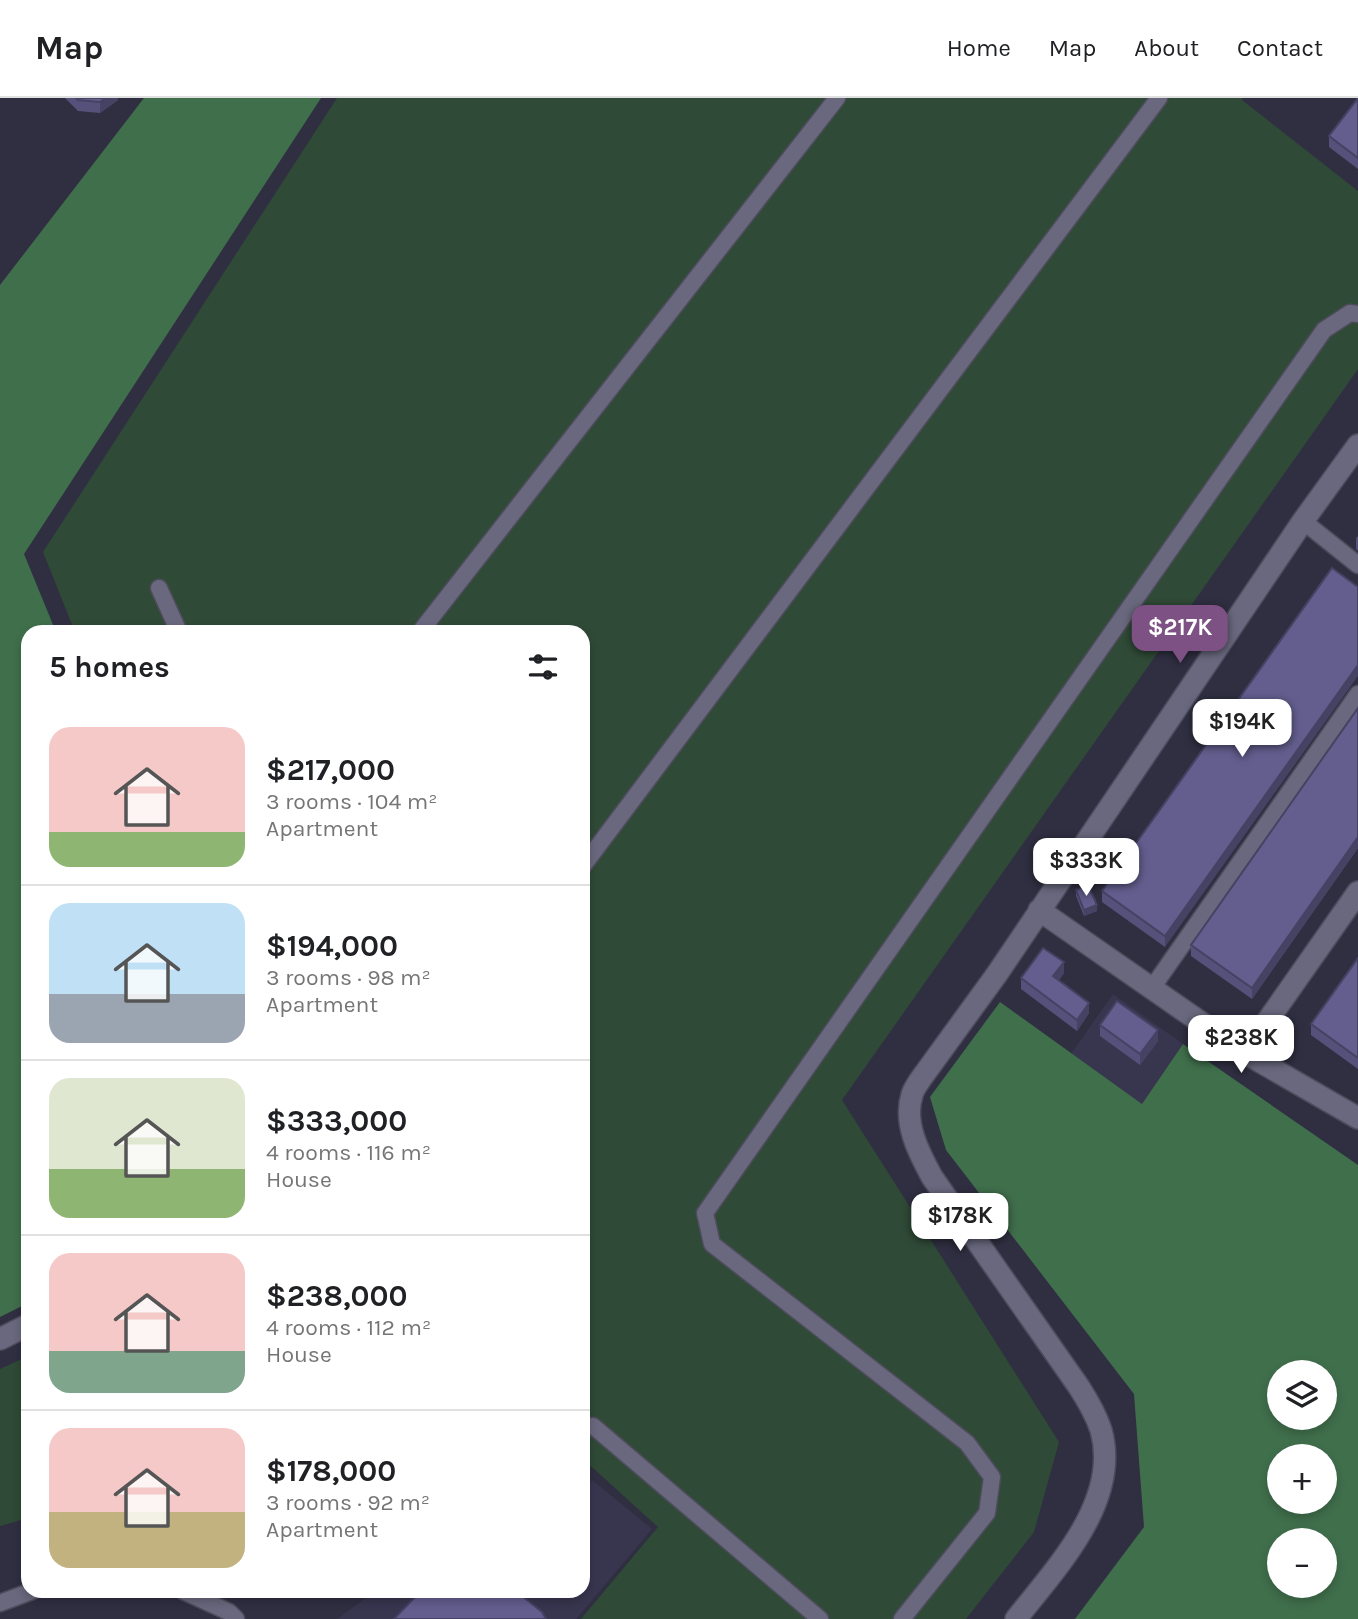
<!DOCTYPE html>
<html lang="en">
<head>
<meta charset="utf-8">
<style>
  :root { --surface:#fff; --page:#f6f6f6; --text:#202124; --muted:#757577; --line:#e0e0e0; --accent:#7d5183 }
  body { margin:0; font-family:Karla,sans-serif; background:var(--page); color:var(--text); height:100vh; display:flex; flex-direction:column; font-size:26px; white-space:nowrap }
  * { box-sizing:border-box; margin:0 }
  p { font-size:23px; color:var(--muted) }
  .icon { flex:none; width:38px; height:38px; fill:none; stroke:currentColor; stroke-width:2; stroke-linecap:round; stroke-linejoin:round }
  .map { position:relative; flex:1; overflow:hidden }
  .side { position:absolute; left:21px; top:527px; width:569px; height:973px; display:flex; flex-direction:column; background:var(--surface); border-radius:21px; box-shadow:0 4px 10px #0003 }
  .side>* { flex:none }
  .tools { position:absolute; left:1267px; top:1262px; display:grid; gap:14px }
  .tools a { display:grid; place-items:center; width:70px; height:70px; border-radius:50%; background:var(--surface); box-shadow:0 4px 10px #0003; font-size:35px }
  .price { position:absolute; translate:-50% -60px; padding:0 16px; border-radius:14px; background:#fff; color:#222; font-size:23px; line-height:46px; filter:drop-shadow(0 2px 4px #0008) }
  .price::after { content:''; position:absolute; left:50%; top:42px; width:21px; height:16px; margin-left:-10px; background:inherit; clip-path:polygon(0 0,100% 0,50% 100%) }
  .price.active { background:var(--accent); color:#fff }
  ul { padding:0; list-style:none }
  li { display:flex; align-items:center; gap:21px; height:175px; padding:0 28px }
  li+li { border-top:2px solid var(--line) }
  li span { display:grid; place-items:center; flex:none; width:196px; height:140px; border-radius:21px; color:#555 }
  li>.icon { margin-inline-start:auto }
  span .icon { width:84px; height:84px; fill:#fffc; stroke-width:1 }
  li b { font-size:30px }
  h2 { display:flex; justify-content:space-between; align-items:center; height:84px; padding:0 28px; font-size:30px }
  header { display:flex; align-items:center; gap:42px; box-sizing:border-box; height:98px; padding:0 35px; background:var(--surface); border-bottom:2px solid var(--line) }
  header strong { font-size:33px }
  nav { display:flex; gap:38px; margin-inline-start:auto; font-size:24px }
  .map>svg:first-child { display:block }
  .built { fill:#38354f }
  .green { fill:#2f4a36 }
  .forest { fill:#406f4c; fill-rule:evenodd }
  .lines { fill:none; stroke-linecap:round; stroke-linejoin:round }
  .lane-casing { stroke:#4e4c5c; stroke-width:19 }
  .street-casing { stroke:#4e4c5c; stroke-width:24 }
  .lane { stroke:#69687e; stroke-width:16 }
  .street { stroke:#69687e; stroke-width:21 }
  .wall { fill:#55517a }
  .shaded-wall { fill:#454263 }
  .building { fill:#635e8e; stroke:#454263; stroke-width:2 }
</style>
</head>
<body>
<header>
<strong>Map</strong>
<nav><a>Home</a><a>Map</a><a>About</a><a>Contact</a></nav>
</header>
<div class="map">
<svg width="1358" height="1521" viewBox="0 0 1358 1521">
  <rect width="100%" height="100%" fill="#302f42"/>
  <!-- built -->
  <path class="built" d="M1113,896l70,50 -41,60 -71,-50z
    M592,1382l60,49 -76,90h-239l38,-28h208v-100z"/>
  <!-- green -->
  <path class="green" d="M337,0h906l-1,2 116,91v178l-516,731 217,342 -25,90 -68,87h-385l77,-92 -75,-68v-827h-508l-32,-80z
    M28,1258v162l-28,8v-157z"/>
  <!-- forest -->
  <path class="forest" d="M144,0h177l-297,456 32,78h-28v671l-28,14v-1032z
    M1000,904l142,102 41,-60 175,121v454h-283l69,-92 -10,-133 -188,-244 -16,-53zM1279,1274h46v46h-46zM1279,1358h46v46h-46zM1279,1442h46v46h-46z"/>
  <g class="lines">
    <!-- lane casing -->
    <g class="lane-casing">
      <path id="lane" d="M1303,423l55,44
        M159,490l20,44
        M420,534l417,-534
        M583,768l576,-768
        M1152,890l206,-294
        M593,1328l227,193
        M183,1493l46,21 7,7
        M0,1505l32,-12
        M902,1521l85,-106 5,-36 -25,-34 -255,-199 -7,-31 619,-883 26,-17 8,1"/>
    </g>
    <!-- street casing -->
    <g class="street-casing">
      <path id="street" d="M1039,812l206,143 113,65
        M1245,955l113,-161
        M0,1241l28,-14
        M1016,1521c40,-51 105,-118 85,-189 -5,-15 -13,-29 -22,-43l-147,-210c-13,-24 -29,-54 -20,-82 1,-5 5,-10 8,-15l77,-106 306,-453 55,-76"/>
    </g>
    <!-- lane -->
    <use href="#lane" class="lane"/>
    <!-- street -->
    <use href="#street" class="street"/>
  </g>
  <!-- wall -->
  <path class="wall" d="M65,0h53v2l-18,13 -22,-2z
    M1358,0v71l-29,-22v-11z
    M1358,438v15l-2,-2v-11z
    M1332,470l-167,379 -63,-45v-11z
    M1358,610v140l-106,151 -61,-43v-11z
    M1076,792l21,21 -13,5 -8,-20z
    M1358,860v111l-47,-34v-11z
    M1064,875l-5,7 30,33 -12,18 -56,-42v-11z
    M1100,927l58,16 -18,24 -40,-29z"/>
  <!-- shaded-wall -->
  <path class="shaded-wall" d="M105,0h13v2l-18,13v-11z
    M1358,567v11l-193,271v-11z
    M1358,739v11l-106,151v-11z
    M1097,807v6l-13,5v-6z
    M1064,864v11l-11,14v-11z
    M1089,905v10l-12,18v-11z
    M1158,932v11l-18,24v-11z"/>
  <!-- building -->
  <path class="building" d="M76,0h29l-5,4 -22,-2z
    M1358,0v60l-29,-22z
    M1332,470l26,19v78l-193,271 -63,-45z
    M1358,610v129l-106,151 -61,-43z
    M1088,787l9,20 -13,5 -8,-20z
    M1043,850l21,14 -11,14 36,27 -12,17 -56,-42z
    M1358,860v100l-47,-34z
    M1117,903l41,29 -18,24 -40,-29z
    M427,1493h89l26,21 4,7h-152l22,-23z"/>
</svg>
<div class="tools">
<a><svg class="icon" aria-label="layers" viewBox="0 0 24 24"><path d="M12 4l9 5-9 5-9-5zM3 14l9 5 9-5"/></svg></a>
<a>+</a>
<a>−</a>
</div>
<b class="price active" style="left:1180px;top:567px">$217K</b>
<b class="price" style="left:1242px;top:661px">$194K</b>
<b class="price" style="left:1086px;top:800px">$333K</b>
<b class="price" style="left:1241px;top:977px">$238K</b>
<b class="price" style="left:960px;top:1155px">$178K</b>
<section class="side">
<h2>5 homes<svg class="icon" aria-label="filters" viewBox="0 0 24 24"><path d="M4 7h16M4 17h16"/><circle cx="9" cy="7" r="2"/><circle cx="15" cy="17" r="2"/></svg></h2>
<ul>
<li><span style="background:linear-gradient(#f6c9c9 75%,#8fb573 0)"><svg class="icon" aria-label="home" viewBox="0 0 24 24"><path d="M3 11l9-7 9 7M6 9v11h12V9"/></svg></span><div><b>$217,000</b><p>3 rooms · 104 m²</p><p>Apartment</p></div></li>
<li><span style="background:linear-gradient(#bfe0f5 65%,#9aa5b1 0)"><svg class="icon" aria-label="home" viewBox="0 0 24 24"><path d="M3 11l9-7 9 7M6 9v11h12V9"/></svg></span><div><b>$194,000</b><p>3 rooms · 98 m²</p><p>Apartment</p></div></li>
<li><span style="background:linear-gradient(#dfe7d0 65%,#8fb573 0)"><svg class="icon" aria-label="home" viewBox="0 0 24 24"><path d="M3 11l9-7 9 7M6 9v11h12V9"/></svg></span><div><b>$333,000</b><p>4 rooms · 116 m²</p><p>House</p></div></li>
<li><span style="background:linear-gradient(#f6c9c9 70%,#7fa58c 0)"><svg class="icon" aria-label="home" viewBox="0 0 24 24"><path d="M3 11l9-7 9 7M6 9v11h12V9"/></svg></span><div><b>$238,000</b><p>4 rooms · 112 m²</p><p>House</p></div></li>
<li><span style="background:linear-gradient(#f6c9c9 60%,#c2b280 0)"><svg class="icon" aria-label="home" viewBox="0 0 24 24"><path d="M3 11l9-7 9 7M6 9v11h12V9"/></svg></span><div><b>$178,000</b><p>3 rooms · 92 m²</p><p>Apartment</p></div></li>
</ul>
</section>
</div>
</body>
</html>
